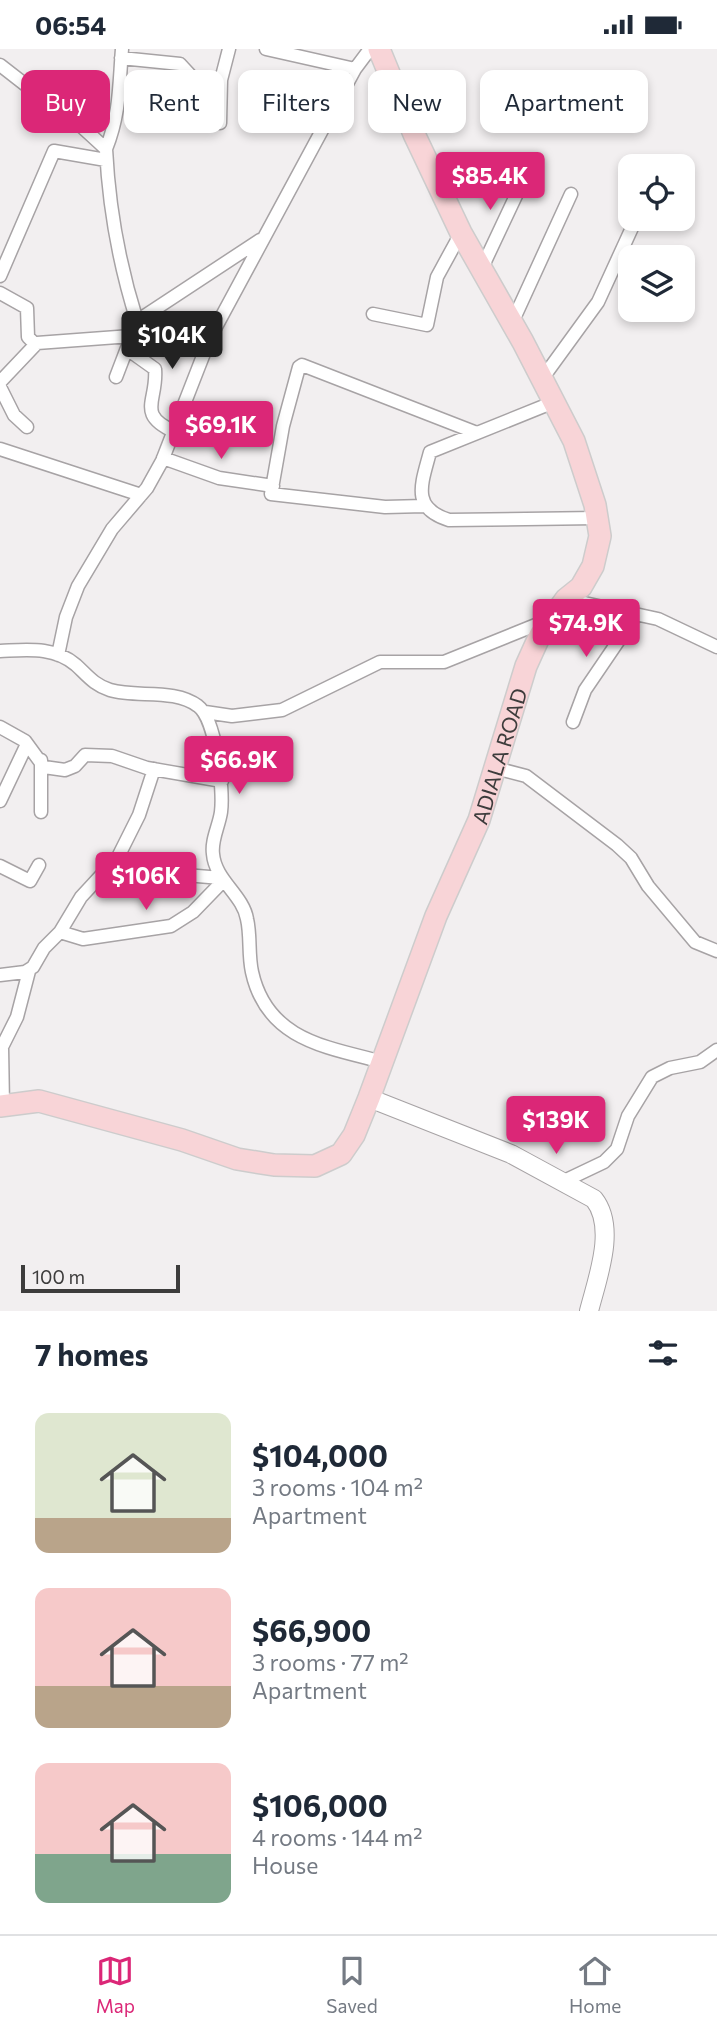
<!DOCTYPE html>
<html lang="en">
<head>
<meta charset="utf-8">
<style>
  :root { --surface:#fff; --page:#f2f2f3; --text:#1f2937; --muted:#747a83; --line:#e0e1e3; --accent:#db2777 }
  body { margin:0; font-family:Commissioner,sans-serif; background:var(--page); color:var(--text); height:100vh; display:flex; flex-direction:column; font-size:26px; white-space:nowrap }
  * { box-sizing:border-box; margin:0 }
  p { font-size:23px; color:var(--muted) }
  .icon { flex:none; width:38px; height:38px; fill:none; stroke:currentColor; stroke-width:2; stroke-linecap:round; stroke-linejoin:round }
  .map { position:relative; height:1262px; overflow:hidden }
  .side { display:flex; flex-direction:column; background:var(--surface); flex:1 }
  .side>* { flex:none }
  .guide { position:absolute; left:21px; top:21px; width:676px; height:63px; display:flex; gap:14px }
  .fabs { position:absolute; left:618px; top:105px; display:grid; gap:14px }
  .fabs a { display:grid; place-items:center; width:77px; height:77px; border-radius:14px; background:var(--surface); box-shadow:0 4px 10px #0003; font-size:35px }
  .scale { position:absolute; left:21px; bottom:18px; width:159px; box-sizing:border-box; padding-left:7px; border:4px solid #3d3c3c; border-top:0; font-size:19px; line-height:24px; white-space:nowrap; color:#3d3c3c; -webkit-text-stroke:5px #f2eff0; paint-order:stroke }
  .price { position:absolute; translate:-50% -60px; padding:0 16px; border-radius:7px; background:var(--accent); color:#fff; font-size:23px; line-height:46px; filter:drop-shadow(0 2px 4px #0008) }
  .price::after { content:''; position:absolute; left:50%; top:42px; width:21px; height:16px; margin-left:-10px; background:inherit; clip-path:polygon(0 0,100% 0,50% 100%) }
  .price.active { background:#222; color:#fff }
  ul { padding:0; list-style:none }
  li { display:flex; align-items:center; gap:21px; height:175px; padding:0 35px }
  li span { display:grid; place-items:center; flex:none; width:196px; height:140px; border-radius:14px; color:#555 }
  li>.icon { margin-inline-start:auto }
  span .icon { width:84px; height:84px; fill:#fffc; stroke-width:1 }
  li b { font-size:30px }
  h2 { display:flex; justify-content:space-between; align-items:center; height:84px; padding:0 35px; font-size:30px }
  .pill { padding:0 24px; border-radius:14px; background:var(--surface); box-shadow:0 4px 10px #0003; font-size:24px; line-height:63px }
  .pill.active { background:var(--accent); color:#fff }
  .status { display:flex; justify-content:space-between; align-items:center; height:49px; padding:0 35px; background:var(--surface); direction:ltr }
  .status svg { height:19px; fill:currentColor }
  .menu { display:flex; justify-content:space-around; align-items:center; height:98px; border-top:2px solid var(--line); background:var(--surface); font-size:19px; color:var(--muted) }
  .menu a { display:grid; justify-items:center; gap:4px }
  .menu .active { color:var(--accent) }
  .map>svg:first-child { display:block }
  .lines { fill:none; stroke-linecap:round; stroke-linejoin:round }
  .street-casing { stroke:#a7a3a5; stroke-width:15 }
  .secondary-casing { stroke:#a7a3a5; stroke-width:20 }
  .primary-casing { stroke:#cdcccc; stroke-width:24 }
  .street { stroke:#fff; stroke-width:12 }
  .secondary { stroke:#fff; stroke-width:18 }
  .primary { stroke:#f8d4d7; stroke-width:21 }
  .labels { text-anchor:middle; dominant-baseline:central; stroke-width:5; stroke-linejoin:round; paint-order:stroke }
  .street-label { font-size:21px; fill:#3d3c3c; stroke:#f2eff0 }
</style>
</head>
<body>
<div class="status"><b>06:54</b><svg viewBox="0 0 49 12"><path d="M0 12V9h3v3zM5 12V6h3v6zM10 12V3h3v9zM15 12V0h3v12zM26 1h20v11H26zM47 4h2v5h-2z"/></svg></div>
<div class="map">
<svg width="717" height="1262" viewBox="0 0 717 1262">
  <rect width="100%" height="100%" fill="#f2eff0"/>
  <g class="lines">
    <!-- street casing -->
    <g class="street-casing">
      <path id="street" d="M266,0l89,20
        M121,9l59,6 12,13 29,3
        M0,16l54,42 15,8 37,34c3,60 13,115 31,172l123,-81
        M220,74l1,-43 8,-31
        M106,100c14,-35 13,-63 16,-100
        M481,221l48,-102
        M0,227l54,-125 52,9
        M0,244l27,15 1,29 7,7
        M373,265l54,11 10,-48 24,-44
        M512,274l59,-129
        M127,300l28,20c3,32 -20,45 20,63
        M116,328l13,-34
        M542,330l56,-77 38,-83
        M0,333l37,-39 94,-7 6,-15
        M0,338l14,28 13,12
        M554,353l-124,50c-8,31 -20,56 19,68l148,-2
        M0,400l141,46
        M163,409l56,20 54,8
        M424,457l-39,1 -114,-13 12,-68 16,-59 3,-2 175,68
        M566,550l92,20 59,28
        M0,602c26,-1 54,-5 76,14 11,10 18,20 34,25 26,8 65,-2 88,16 18,13 26,84 23,106 -2,14 -10,28 -8,42 2,26 30,41 34,65 4,17 1,35 5,53 15,68 74,75 131,90
        M58,606l8,-38 12,-31 34,-57 35,-41 15,-27 48,-123 145,-269 15,-20
        M205,663l27,4 50,-6 98,-48h64l104,-42
        M573,673l12,-32 51,-75
        M0,678l25,14 19,26 21,3 10,-4 10,-11 27,1 35,12 75,13
        M495,719l31,8 91,69 14,13 17,28 47,56 22,9
        M0,752l27,-57
        M41,763v-52
        M0,817l30,15 9,-16
        M162,824l59,5
        M60,883l23,7 88,-13 22,-14 30,-31
        M0,926l25,-3 8,-5 11,-19 16,-16 21,-35 37,-40 21,-42 15,-46
        M3,1056l-1,-58 15,-30 12,-46
        M562,1133l42,-20 13,-13 11,-33 24,-39 18,-9 30,-6 17,-12"/>
    </g>
    <!-- secondary casing -->
    <g class="secondary-casing">
      <path id="secondary" d="M369,1049l142,56 83,45c23,29 3,80 -5,112"/>
    </g>
    <!-- primary casing -->
    <g class="primary-casing">
      <g id="primary">
        <path id="s1" d="M0,1057l39,-5 143,39 55,19 37,6 41,1 26,-12 13,-19 15,-37 67,-182 43,-96 47,-154 14,-31 26,-36 15,-12 12,-21 7,-30 -5,-31 -21,-64 -51,-99 -62,-109 -47,-99 -35,-85"/>
      </g>
    </g>
    <!-- street -->
    <use href="#street" class="street"/>
    <!-- secondary -->
    <use href="#secondary" class="secondary"/>
    <!-- primary -->
    <use href="#primary" class="primary"/>
  </g>
  <g class="labels">
    <!-- street labels -->
    <g class="street-label">
      <text stroke="none"><textPath href="#s1" startOffset="782">ADIALA ROAD</textPath></text>
    </g>
  </g>
</svg>
<div class="fabs">
<a><svg class="icon" aria-label="locate" viewBox="0 0 24 24"><circle cx="12" cy="12" r="6"/><path d="M12 2v4M12 18v4M2 12h4M18 12h4"/></svg></a>
<a><svg class="icon" aria-label="layers" viewBox="0 0 24 24"><path d="M12 4l9 5-9 5-9-5zM3 14l9 5 9-5"/></svg></a>
</div>
<div class="scale">100 m</div>
<b class="price" style="left:490px;top:163px">$85.4K</b>
<b class="price active" style="left:172px;top:322px">$104K</b>
<b class="price" style="left:221px;top:412px">$69.1K</b>
<b class="price" style="left:586px;top:610px">$74.9K</b>
<b class="price" style="left:239px;top:747px">$66.9K</b>
<b class="price" style="left:146px;top:863px">$106K</b>
<b class="price" style="left:556px;top:1107px">$139K</b>
<div class="guide">
<a class="pill active">Buy</a>
<a class="pill">Rent</a>
<a class="pill">Filters</a>
<a class="pill">New</a>
<a class="pill">Apartment</a>
</div>
</div>
<section class="side">
<h2>7 homes<svg class="icon" aria-label="filters" viewBox="0 0 24 24"><path d="M4 7h16M4 17h16"/><circle cx="9" cy="7" r="2"/><circle cx="15" cy="17" r="2"/></svg></h2>
<ul>
<li><span style="background:linear-gradient(#dfe7d0 75%,#b9a48a 0)"><svg class="icon" aria-label="home" viewBox="0 0 24 24"><path d="M3 11l9-7 9 7M6 9v11h12V9"/></svg></span><div><b>$104,000</b><p>3 rooms · 104 m²</p><p>Apartment</p></div></li>
<li><span style="background:linear-gradient(#f6c9c9 70%,#b9a48a 0)"><svg class="icon" aria-label="home" viewBox="0 0 24 24"><path d="M3 11l9-7 9 7M6 9v11h12V9"/></svg></span><div><b>$66,900</b><p>3 rooms · 77 m²</p><p>Apartment</p></div></li>
<li><span style="background:linear-gradient(#f6c9c9 65%,#7fa58c 0)"><svg class="icon" aria-label="home" viewBox="0 0 24 24"><path d="M3 11l9-7 9 7M6 9v11h12V9"/></svg></span><div><b>$106,000</b><p>4 rooms · 144 m²</p><p>House</p></div></li>
</ul>
</section>
<nav class="menu">
<a class="active"><svg class="icon" aria-label="map" viewBox="0 0 24 24"><path d="M3 6l6-2 6 2 6-2v14l-6 2-6-2-6 2zM9 4v14M15 6v14"/></svg>Map</a>
<a><svg class="icon" aria-label="saved" viewBox="0 0 24 24"><path d="M7 4h10v16l-5-4-5 4z"/></svg>Saved</a>
<a><svg class="icon" aria-label="home" viewBox="0 0 24 24"><path d="M3 11l9-7 9 7M6 9v11h12V9"/></svg>Home</a>
</nav>
</body>
</html>
